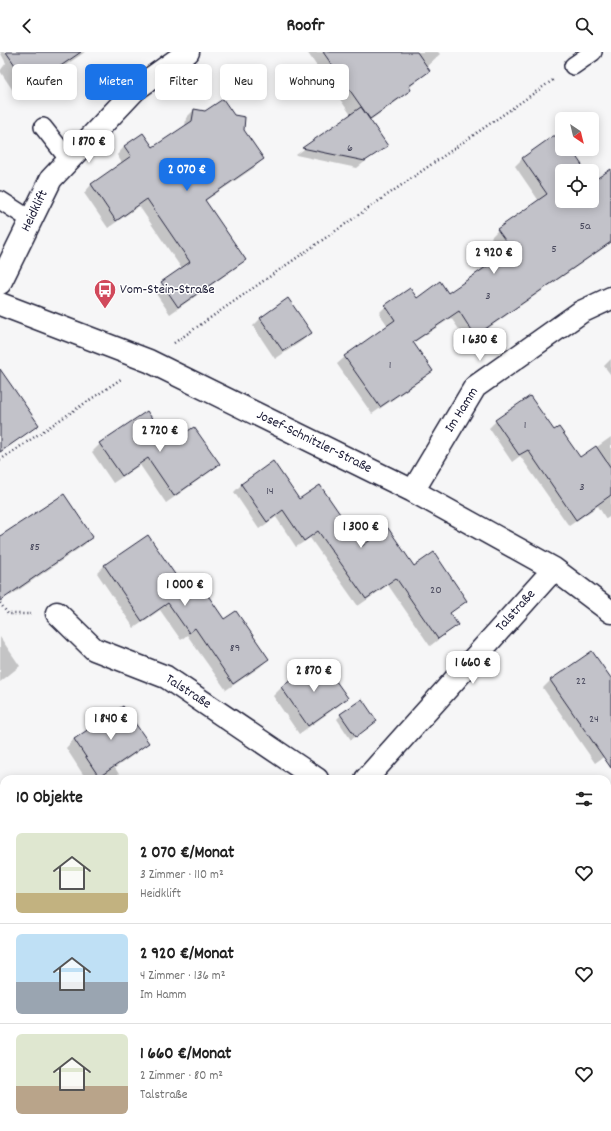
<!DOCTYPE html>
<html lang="de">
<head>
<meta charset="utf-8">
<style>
  :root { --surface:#fff; --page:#f2f2f2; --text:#222; --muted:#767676; --line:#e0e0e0; --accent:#1a73e8 }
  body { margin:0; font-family:Dekko,sans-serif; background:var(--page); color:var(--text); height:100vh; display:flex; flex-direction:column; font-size:15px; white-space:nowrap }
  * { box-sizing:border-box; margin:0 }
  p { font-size:13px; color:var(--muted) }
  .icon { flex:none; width:22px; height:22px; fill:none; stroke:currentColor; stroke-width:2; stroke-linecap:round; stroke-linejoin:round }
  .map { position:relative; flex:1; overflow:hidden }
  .side { position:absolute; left:0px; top:723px; width:611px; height:356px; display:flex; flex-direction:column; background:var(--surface); border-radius:12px 12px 0 0; box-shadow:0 2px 10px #0003 }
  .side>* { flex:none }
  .guide { position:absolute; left:12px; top:12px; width:400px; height:36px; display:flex; gap:8px }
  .needle { width:26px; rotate:145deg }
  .controls { position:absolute; left:555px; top:60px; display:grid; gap:8px }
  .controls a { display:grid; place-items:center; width:44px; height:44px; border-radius:6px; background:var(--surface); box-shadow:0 2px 10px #0003; font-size:20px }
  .price { position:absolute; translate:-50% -34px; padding:0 9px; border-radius:8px; background:#fff; color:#222; font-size:13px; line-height:26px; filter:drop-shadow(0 1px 2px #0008) }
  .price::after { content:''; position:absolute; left:50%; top:24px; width:12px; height:9px; margin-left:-6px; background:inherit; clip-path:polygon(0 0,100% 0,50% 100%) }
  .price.on { background:var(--accent); color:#fff }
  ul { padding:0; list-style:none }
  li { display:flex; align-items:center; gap:12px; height:100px; padding:0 16px }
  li+li { border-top:1px solid var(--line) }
  li span { display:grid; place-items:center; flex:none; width:112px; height:80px; border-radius:6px; color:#555 }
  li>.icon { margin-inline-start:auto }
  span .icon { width:48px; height:48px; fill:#fffc; stroke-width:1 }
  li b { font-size:17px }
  h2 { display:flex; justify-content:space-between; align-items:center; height:48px; padding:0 16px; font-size:17px }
  .chip { padding:0 14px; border-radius:6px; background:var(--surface); box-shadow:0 2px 10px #0003; font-size:14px; line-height:36px }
  .chip.on { background:var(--accent); color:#fff }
  header { display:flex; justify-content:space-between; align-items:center; height:52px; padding:0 16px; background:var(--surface); font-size:18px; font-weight:700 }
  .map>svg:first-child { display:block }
  .green { fill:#d7d7db; stroke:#7c7c8b }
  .shadow { fill:#0003 }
  .building { fill:#c2c2c9; stroke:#22223b }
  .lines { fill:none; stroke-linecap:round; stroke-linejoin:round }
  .lane-casing { stroke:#22223b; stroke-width:20 }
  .street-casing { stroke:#22223b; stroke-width:25 }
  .path { stroke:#22223b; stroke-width:2.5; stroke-dasharray:1 3; stroke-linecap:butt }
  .lane { stroke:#fff; stroke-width:17 }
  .street { stroke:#fff; stroke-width:22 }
  .labels { text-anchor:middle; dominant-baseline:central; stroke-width:3; stroke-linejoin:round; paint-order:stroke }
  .number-label { font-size:12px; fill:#4a4a5e }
  .street-label { font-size:14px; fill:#22223b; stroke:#fff }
  .poi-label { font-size:14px; fill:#22223b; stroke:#fff; text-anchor:start }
</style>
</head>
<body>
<header><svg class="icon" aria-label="back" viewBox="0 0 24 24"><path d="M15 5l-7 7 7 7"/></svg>Roofr<svg class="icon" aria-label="search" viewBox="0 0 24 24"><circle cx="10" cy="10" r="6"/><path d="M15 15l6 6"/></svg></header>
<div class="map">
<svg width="611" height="1079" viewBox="0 0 611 1079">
  <rect width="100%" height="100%" fill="#f6f6f7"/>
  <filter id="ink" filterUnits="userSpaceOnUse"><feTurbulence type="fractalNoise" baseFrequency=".025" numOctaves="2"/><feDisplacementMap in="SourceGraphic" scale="8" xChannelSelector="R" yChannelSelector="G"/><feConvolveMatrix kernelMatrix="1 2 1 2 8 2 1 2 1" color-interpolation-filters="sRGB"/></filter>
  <g filter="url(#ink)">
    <!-- green -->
    <path class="green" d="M611,899v180h-4l-2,-4h2v-172z
      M492,1075h95l3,4h-104z"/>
    <!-- shadow -->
    <path class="shadow" d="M0,0h85l-67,46 -18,-27 6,-8z
      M307,0h131l2,2 -14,13 2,4 -19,17 1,2 -10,9 -31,22 17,24 -29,23 -61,-13 55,-40z
      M194,58l49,20 20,29 -8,8 -50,34 40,58 -8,8 -67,47 -16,-23 28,-22 -43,-63 -31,22 -24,-35 7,-8 31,-22 -5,-8 7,-8 19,-12 9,13 33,-21 1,-9z
      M559,81l3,4v12h8l15,22h-23v30h30v-20l19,-2v64l-143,99 -17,-24 -38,25 19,27 -8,8 -52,36 -35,-50 8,-7 43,-31 -9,-13 7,-7 62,-12 54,-40 -11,-17 7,-7 41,-29 -24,-35 7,-7z
      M261,266l49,15 -8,8 -27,18 -22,-33z
      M611,307v16l-7,-9z
      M0,319l37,54 -37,28z
      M496,369l58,11 26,27 31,-22v79l-5,3 -8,-13 -29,20 -49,-70 -8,6 -23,-34z
      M100,392l69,1 49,19 -8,8 -44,31 -26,-38 -27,18 -21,-31z
      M242,432l57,17 62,46 53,20 52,33 -17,14 8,11 -27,21 -42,-61 -30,21 -48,-68 -14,9 -20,-30 -17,12 -25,-37z
      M0,485h92l-8,8 -74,51 -10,-14z
      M147,485l38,54 39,30 44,38 -8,8 -34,23 -39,-55 -6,5 -21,-30 -26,18 -37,-55 7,-7z
      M0,585l20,29 -20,16z
      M321,609l25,37 -8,8 -39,28 -26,-38 8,-8z
      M551,628h60v76l-2,-3 -14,10 -52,-75z
      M123,655l24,36 -8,8 -24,17 7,11h-36l-20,-31 8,-9z
      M341,663l35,6 -25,19 -14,-21z
      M0,771l4,5v84l-4,-6z
      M4,991v54l-3,2 -1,-53z
      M150,1075h79l3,4h-79z"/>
    <!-- building -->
    <path class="building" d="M6,0h75l-51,35z
      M323,0h94l13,19 -21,15 2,4 -41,29z
      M223,47l11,16 11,2 -1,13 20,29 -59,41 41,60 -68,47 -17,-25 29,-20 -43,-63 -31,22 -25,-37 40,-28 -7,-10 19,-13 10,14 39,-26 2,-12 11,2z
      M361,55l27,39 -23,15 -63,-13z
      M553,84h9v13h9l15,22h-24v30h30v-22l1,2 18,-12v73l-136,94 -16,-25 -46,31 20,29 -53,36 -36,-51 51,-36 -10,-15 25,-17 7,10 23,-17 8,12 51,-35 -2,-2 13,-9 -13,-18 50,-35 -25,-36z
      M288,246l24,35 -29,18 -23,-33z
      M0,317l39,56 -39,27z
      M530,344l24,34 5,-3 21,30 16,-11 15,22v27l-35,25 -48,-70 -9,5 -24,-35z
      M147,359l22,32 25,-16 26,37 -46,32 -26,-38 -26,18 -23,-33z
      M273,409l26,38 21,-14 42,61 26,-18 26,38 20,-14 33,49 -17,12 8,12 -20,14 -42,-61 -30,21 -48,-68 -14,10 -21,-31 -16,12 -26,-38z
      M64,442l29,43 -93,64v-65z
      M148,483l37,54 13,-8 26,38 12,-8 33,48 -36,25 -38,-56 -6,5 -21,-30 -26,18 -38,-56z
      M592,599l19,27v90l-61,-88z
      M321,608l27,38 -40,28 -27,-39z
      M362,647l15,22 -21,16 -16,-23z
      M123,654l26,37 -50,34 -25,-38z"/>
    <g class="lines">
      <!-- lane casing -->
      <g class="lane-casing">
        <path id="lane" d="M573,14l20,-14
          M43,75l26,33
          M0,148l31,20"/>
      </g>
      <!-- street casing -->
      <g class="street-casing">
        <path id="street" d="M0,231l51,-104 85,-90 52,-37
          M0,252l149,57 264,130 141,78 57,43
          M413,439l62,-104 106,-75 30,-14
          M57,561l37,36 72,28 151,102
          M366,727l188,-210
          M0,894l4,3
          M116,1075l3,4
          M61,1079l3,-4"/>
      </g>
      <!-- path -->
      <path class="path" d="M174,291l379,-263
        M0,408l121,-81
        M0,551l8,11h23
        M607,894l4,-4
        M544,1075l2,4
        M596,1075l2,4"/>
      <!-- lane -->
      <use href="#lane" class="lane"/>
      <!-- street -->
      <use href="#street" class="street"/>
    </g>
  </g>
  <!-- icons -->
  <defs>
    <g id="bus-pin" transform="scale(1.15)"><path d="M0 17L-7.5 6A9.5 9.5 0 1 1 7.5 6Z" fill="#d1495b" stroke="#fff"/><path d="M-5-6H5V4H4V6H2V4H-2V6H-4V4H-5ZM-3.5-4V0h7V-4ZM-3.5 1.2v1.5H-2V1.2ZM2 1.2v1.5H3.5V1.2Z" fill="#fff"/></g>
  </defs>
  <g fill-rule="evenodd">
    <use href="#bus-pin" x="105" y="238"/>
  </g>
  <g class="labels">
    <!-- number labels -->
    <g class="number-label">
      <text x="350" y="96">6</text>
      <text x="585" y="174">5a</text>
      <text x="554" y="197">5</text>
      <text x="488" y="244">3</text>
      <text x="390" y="313">1</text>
      <text x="525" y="373">1</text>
      <text x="582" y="435">3</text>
      <text x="270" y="439">14</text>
      <text x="35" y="495">85</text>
      <text x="436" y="538">20</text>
      <text x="235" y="596">89</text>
      <text x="581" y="629">22</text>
      <text x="594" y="667">24</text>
    </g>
    <!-- street labels -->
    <g class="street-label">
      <text transform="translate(35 159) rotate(-64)">Heidklift</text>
      <text transform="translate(462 358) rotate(-58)">Im Hamm</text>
      <text transform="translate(314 390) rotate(26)">Josef-Schnitzler-Straße</text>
      <text transform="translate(516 559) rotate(-48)">Talstraße</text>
      <text transform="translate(188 640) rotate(33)">Talstraße</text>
    </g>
    <!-- poi labels -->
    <g class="poi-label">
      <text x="120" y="238">Vom-Stein-Straße</text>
    </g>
  </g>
</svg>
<div class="controls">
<a><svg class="needle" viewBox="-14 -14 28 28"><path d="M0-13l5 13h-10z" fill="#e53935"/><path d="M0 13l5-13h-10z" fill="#767676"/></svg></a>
<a><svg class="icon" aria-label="locate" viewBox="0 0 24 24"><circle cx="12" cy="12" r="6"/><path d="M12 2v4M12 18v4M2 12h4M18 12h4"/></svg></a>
</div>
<b class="price" style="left:89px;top:112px">1 870 €</b>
<b class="price on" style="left:187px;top:140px">2 070 €</b>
<b class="price" style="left:494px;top:223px">2 920 €</b>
<b class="price" style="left:480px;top:310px">1 630 €</b>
<b class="price" style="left:160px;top:401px">2 720 €</b>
<b class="price" style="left:361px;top:497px">1 300 €</b>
<b class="price" style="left:185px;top:555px">1 000 €</b>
<b class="price" style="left:473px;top:633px">1 660 €</b>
<b class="price" style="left:314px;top:641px">2 870 €</b>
<b class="price" style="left:111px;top:689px">1 840 €</b>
<div class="guide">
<a class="chip">Kaufen</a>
<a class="chip on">Mieten</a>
<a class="chip">Filter</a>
<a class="chip">Neu</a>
<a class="chip">Wohnung</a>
</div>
<section class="side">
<h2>10 Objekte<svg class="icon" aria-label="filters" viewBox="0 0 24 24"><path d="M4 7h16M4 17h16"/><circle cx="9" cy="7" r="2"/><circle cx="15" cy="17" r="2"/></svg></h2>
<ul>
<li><span style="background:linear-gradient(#dfe7d0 75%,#c2b280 0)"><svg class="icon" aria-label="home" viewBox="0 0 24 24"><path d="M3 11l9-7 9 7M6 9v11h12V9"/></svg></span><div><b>2 070 €/Monat</b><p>3 Zimmer · 110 m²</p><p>Heidklift</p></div><svg class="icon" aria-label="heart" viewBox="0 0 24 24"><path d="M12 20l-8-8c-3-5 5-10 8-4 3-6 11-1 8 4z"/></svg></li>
<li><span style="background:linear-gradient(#bfe0f5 60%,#9aa5b1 0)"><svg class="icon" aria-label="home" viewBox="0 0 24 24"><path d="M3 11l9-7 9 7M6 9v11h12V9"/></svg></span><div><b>2 920 €/Monat</b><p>4 Zimmer · 136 m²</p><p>Im Hamm</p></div><svg class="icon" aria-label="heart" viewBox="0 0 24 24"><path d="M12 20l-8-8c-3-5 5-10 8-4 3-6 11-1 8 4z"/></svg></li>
<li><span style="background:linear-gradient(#dfe7d0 65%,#b9a48a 0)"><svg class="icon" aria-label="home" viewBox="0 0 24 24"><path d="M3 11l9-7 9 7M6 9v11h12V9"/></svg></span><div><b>1 660 €/Monat</b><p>2 Zimmer · 80 m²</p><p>Talstraße</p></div><svg class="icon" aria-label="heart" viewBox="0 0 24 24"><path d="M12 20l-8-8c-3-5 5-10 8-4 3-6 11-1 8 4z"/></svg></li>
</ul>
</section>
</div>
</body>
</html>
